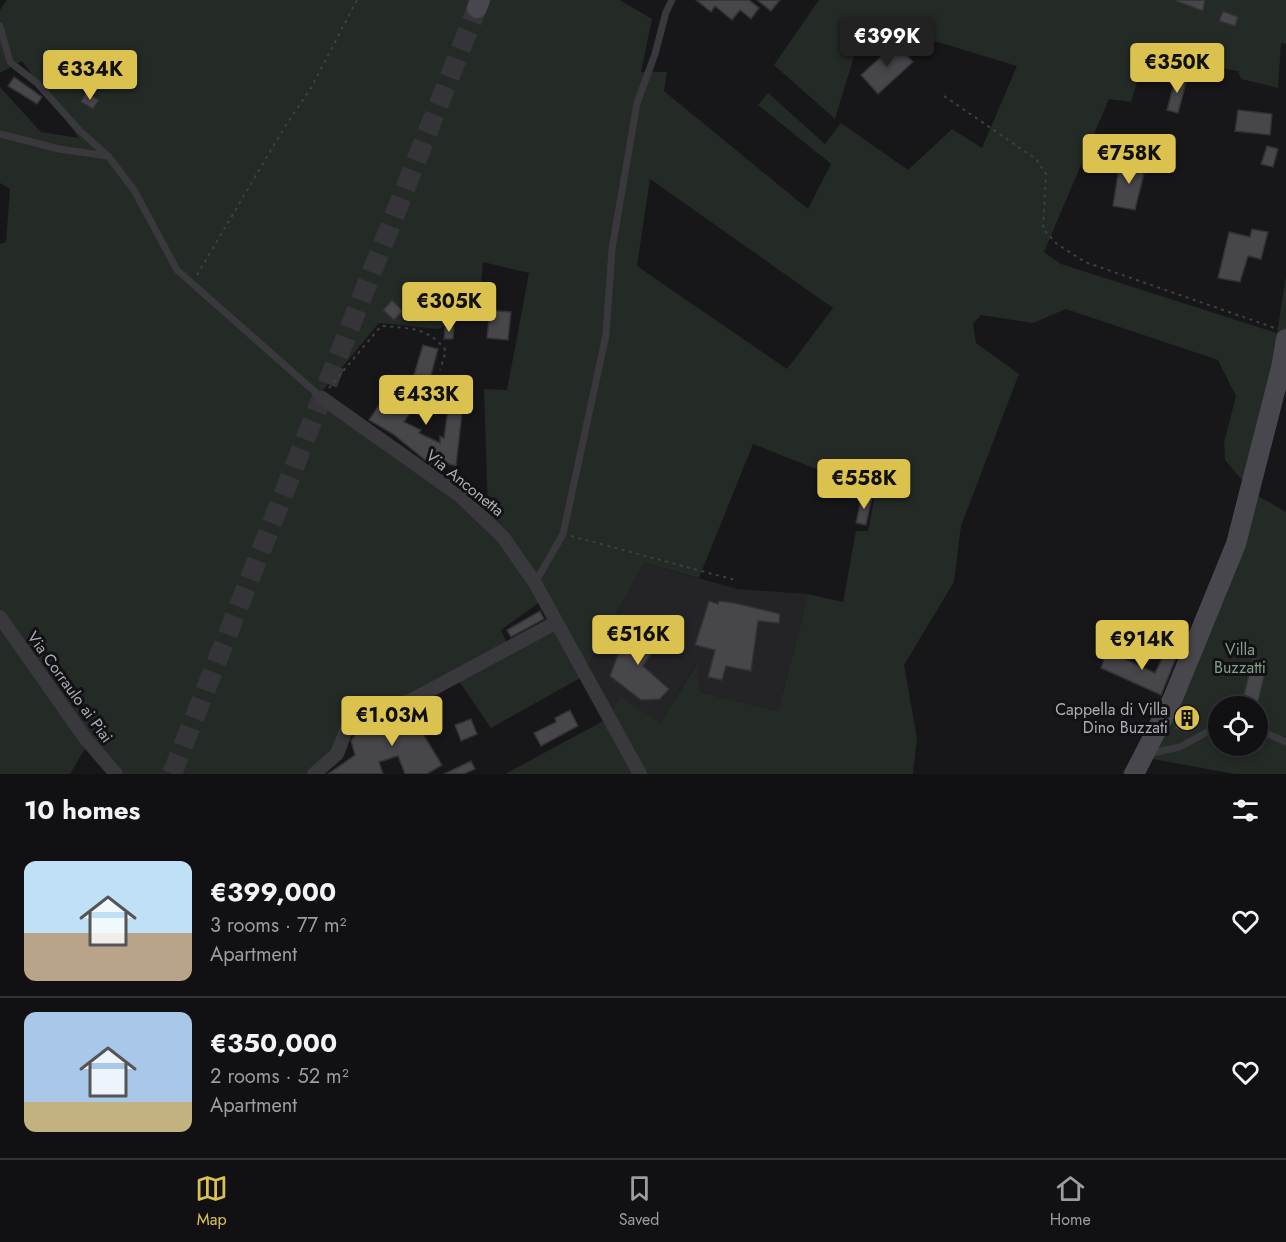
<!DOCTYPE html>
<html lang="en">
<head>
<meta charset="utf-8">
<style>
  :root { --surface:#111113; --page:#1a1a1c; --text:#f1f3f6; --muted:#9c9da0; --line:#303133; --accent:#dbc14d }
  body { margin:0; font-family:Jost,sans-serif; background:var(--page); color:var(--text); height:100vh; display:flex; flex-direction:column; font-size:22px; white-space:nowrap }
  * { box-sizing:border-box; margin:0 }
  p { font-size:20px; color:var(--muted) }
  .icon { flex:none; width:33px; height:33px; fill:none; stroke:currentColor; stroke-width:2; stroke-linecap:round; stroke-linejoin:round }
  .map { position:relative; height:774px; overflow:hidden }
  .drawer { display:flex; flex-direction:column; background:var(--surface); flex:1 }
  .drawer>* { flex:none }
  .controls { position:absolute; left:1208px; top:696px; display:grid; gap:12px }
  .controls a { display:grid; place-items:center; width:60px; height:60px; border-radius:50%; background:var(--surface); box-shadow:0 3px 9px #0003,0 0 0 2px var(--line); font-size:30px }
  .price { position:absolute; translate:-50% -51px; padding:0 14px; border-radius:6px; background:var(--accent); color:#111; font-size:20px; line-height:39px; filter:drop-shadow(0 2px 3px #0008) }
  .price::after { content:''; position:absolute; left:50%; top:36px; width:18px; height:14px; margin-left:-9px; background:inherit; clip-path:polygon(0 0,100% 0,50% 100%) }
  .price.on { background:#222; color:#fff }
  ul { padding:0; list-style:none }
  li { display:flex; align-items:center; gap:18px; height:150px; padding:0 24px }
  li+li { border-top:2px solid var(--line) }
  li span { display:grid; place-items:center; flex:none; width:168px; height:120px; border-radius:12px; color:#555 }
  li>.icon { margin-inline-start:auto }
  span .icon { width:72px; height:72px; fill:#fffc; stroke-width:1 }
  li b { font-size:26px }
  h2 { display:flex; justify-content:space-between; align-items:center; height:72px; padding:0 24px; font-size:26px }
  .tabs { display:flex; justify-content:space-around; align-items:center; height:84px; border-top:2px solid var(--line); background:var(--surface); font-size:16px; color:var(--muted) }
  .tabs a { display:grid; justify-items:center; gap:3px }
  .tabs .on { color:var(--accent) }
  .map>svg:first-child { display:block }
  .built { fill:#242326 }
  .green { fill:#242a25; fill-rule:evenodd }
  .building { fill:#47474b; stroke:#323134; stroke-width:1.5 }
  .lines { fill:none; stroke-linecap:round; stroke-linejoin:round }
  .secondary-tunnel { stroke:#353539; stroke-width:20; stroke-dasharray:20 10; stroke-linecap:butt }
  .path { stroke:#3f3f44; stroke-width:2; stroke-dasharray:3 4.5; stroke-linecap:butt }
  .lane { stroke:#39393d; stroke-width:7 }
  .street { stroke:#39393d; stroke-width:14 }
  .secondary { stroke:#47474d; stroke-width:20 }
  .labels { text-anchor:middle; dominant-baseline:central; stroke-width:6; stroke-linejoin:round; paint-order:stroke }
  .street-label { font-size:16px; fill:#abadb7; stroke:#121214 }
  .park-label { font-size:16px; fill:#859f8a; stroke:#121214 }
  .poi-label { font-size:16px; fill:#abadb7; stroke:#121214; text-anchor:end }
</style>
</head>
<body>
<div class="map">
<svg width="1286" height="774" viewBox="0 0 1286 774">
  <rect width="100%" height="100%" fill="#171719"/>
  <!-- built -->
  <path class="built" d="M644,563l93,26 71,5 -30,117 -78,-19 -4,-27 -36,57 -55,-2 -23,-43z"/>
  <!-- green -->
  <path class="green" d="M7,0h613l32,19 -11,53h26l-3,19 144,118 23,-45 -73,-59 10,-12 57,51 16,-21 67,47 44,-41 30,19 35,-82 -152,-46 -30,99 -61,-54 45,-65h467v44l-5,-1 -3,45 -37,-9 -3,-8 -17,-3 -7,4 -68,-19 -15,49 -22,-3 -65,153 17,12 216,69 9,-57v93l-31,125 31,18v262h-51l-88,-16 -7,16h-18l17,-29 7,12 108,-263 -29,-34 -1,-18 12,-46 -18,-36 -152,-51 -33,14 -52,-8 -8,9 3,19 43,31 -58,152 -7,56 -50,83 13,73 -4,36h-408l100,-54 16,-23 39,25 37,-58 3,28 78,19 30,-117 35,8 13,-71h12l8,-41 -17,-4 -106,-42 -54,134 -55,-15 -62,114 -91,51 -35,-51 -97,44 -46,53h-191l-33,-32 -19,32h-70v-530l6,-2 4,-53 -10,-6v-96l41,45 38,6 -57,-77 -22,12v-63zM650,179l183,129 -46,61 -150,-103zM483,262l46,11 -22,117 -23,-1 4,120 -165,-119 56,-67 59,6 41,-20zM544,599l12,25 -47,24 -8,-18zM1218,706h39v40h-39z"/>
  <!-- building -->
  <path class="building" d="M696,0h53l10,8 -8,11 -11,-9 -8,10 -17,-14 -4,6z
    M757,0h23l-9,11z
    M1176,0h29l-2,11 -27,-10z
    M1223,11l15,6 -3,9 -16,-5z
    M896,43l17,19 -35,32 -17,-19z
    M1176,76l11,3 -9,34 -11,-3z
    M14,77l28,20 -5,7 -29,-18z
    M86,92l13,8 -6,9 -12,-7z
    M1238,110l34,4 -2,21 -35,-4z
    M1267,146l11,3 -5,18 -12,-3z
    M1120,161l26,4 -11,45 -22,-4z
    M1252,229l16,3 -7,27 -13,-3 -8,26 -22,-4 11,-46 21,5z
    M392,300l11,11 -9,9 -11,-10z
    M490,310l21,2 -3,28 -21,-2z
    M445,327h9l-1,12h-9z
    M423,345l15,4 -8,30 -16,-4z
    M454,377l12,1 -10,88 -20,-6 -1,5 -5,-1 -37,-30 -24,-14 16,-24 15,17 11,-17 5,3 2,-3 8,5 -4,8 -7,-4 -11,17 17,8 -2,3 21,10v-7l4,2 6,-45 -3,-1 2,-11h4z
    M862,495l10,2 -6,28 -10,-2z
    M709,601l9,3 1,-3 16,2 45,11 -1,9 -21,-2 -7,50 -25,-5 -4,14 -14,-3 7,-27 -20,-5z
    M540,611l4,8 -33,18 -4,-7z
    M646,630l14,11 -17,25 26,23 -9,10 -19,1 -31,-24 11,-30 -2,-12z
    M1167,648l11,5 -17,42 -60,-27 6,-17 48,22z
    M1253,658l15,3 -11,45h-16z
    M1184,707l11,8 -1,10 -7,7 -12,-4z
    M424,710l6,16 -10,3 22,36 -15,9h-22l-7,-18 -19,6 4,12h-55l27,-19 -4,-14 7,-12 32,-12 1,3z
    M570,710l8,16 -37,20 -7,-13 22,-11 -1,-4z
    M471,719l6,15 -16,7 -6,-16z
    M471,761l4,8 -11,5h-20z"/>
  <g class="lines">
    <!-- secondary-tunnel -->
    <path class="secondary-tunnel" d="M172,774l305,-766"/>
    <!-- path -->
    <path class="path" d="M944,96l92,63 10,15 -3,55 14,15 28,18 190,66
      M197,275l87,-147 27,-40 46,-88
      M329,388l52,-62c27,2 48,1 65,25l-6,19
      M571,536l164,44"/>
    <!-- lane -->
    <path class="lane" d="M0,26l10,36 27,21 43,48 28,25 26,34 43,80 145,128
      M0,134l59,15 49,7
      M535,583l28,-49 43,-199 6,-86 25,-146 18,-49 11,-42 6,-12
      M1257,729l29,13
      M1147,754l33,-7 38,-21"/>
    <!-- street -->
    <path class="street" d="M322,398l137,97 44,42 32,46 105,191
      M0,617l85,121 31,36
      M314,774l23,-20 10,-26 9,-9 54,-18 145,-78"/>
    <!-- secondary -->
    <path class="secondary" d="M477,8l3,-8
      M1134,774l39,-76 63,-154 45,-176 5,-29"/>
  </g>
  <!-- icons -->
  <defs>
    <g id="building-disc" transform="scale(1.35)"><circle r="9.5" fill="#dbc14d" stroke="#121214"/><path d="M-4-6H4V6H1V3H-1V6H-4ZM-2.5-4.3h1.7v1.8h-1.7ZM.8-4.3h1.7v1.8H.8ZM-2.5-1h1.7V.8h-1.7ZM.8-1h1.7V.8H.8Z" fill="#111"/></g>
  </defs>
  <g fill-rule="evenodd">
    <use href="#building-disc" x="1187" y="718"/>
  </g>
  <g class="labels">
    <!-- street labels -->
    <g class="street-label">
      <text transform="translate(465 483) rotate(39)">Via Anconetta</text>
      <text transform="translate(70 687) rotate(54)">Via Corraulo ai Piai</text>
    </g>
    <!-- park labels -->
    <g class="park-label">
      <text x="1240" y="649">Villa<tspan x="1240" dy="18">Buzzatti</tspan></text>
    </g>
    <!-- poi labels -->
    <g class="poi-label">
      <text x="1168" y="709">Cappella di Villa<tspan x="1168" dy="18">Dino Buzzati</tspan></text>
    </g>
  </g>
</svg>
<div class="controls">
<a><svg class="icon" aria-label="locate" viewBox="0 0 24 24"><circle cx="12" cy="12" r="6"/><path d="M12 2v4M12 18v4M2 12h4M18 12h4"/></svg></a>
</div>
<b class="price on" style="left:887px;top:68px">€399K</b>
<b class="price" style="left:1177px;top:94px">€350K</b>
<b class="price" style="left:90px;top:101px">€334K</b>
<b class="price" style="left:1129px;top:185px">€758K</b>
<b class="price" style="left:449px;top:333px">€305K</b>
<b class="price" style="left:426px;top:426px">€433K</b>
<b class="price" style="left:864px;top:510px">€558K</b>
<b class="price" style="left:638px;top:666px">€516K</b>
<b class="price" style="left:1142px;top:671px">€914K</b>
<b class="price" style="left:392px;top:747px">€1.03M</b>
</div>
<section class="drawer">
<h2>10 homes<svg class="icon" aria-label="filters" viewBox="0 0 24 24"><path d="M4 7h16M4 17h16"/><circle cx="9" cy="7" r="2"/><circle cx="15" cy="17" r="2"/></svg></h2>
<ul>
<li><span style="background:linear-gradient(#bfe0f5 60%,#b9a48a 0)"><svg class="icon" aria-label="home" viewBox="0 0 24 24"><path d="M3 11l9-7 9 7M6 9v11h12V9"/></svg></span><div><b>€399,000</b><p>3 rooms · 77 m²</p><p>Apartment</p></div><svg class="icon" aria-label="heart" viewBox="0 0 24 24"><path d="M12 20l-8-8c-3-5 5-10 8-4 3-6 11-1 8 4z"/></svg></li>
<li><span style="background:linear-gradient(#a9c7e8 75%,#c2b280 0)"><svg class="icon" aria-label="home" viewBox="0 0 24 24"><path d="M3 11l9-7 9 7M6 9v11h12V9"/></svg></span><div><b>€350,000</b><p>2 rooms · 52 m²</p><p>Apartment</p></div><svg class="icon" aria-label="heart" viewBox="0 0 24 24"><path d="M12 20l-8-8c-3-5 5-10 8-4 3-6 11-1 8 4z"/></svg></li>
</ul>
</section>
<nav class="tabs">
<a class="on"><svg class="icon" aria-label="map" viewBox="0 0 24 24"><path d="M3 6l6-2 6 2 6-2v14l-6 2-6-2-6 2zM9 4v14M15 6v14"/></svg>Map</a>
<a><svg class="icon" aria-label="saved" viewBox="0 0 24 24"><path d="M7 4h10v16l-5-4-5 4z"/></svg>Saved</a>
<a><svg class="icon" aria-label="home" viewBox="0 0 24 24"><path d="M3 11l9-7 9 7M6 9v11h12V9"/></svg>Home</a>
</nav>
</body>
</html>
